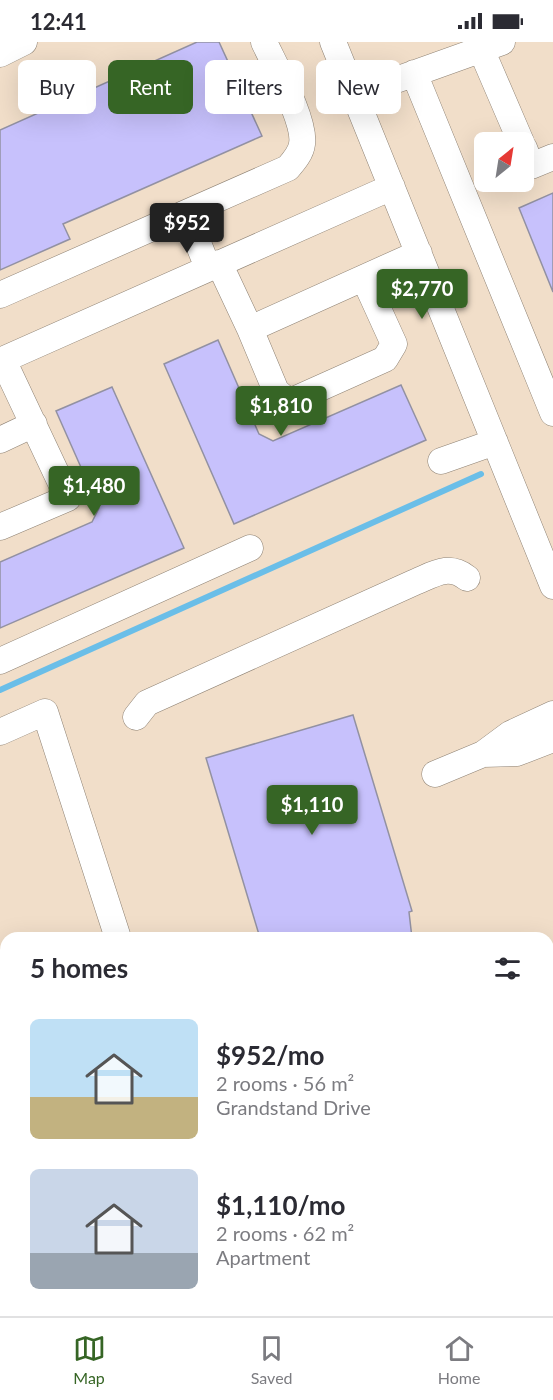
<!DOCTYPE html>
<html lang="en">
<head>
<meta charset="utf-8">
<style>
  :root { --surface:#fff; --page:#f7f7f7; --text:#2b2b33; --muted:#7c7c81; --line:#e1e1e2; --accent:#366525 }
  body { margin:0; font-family:Lato,sans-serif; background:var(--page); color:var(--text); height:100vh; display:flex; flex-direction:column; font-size:22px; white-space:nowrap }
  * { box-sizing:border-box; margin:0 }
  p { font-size:20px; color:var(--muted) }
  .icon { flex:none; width:33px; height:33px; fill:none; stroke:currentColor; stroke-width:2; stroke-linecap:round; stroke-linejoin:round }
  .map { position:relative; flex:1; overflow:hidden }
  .details { position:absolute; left:0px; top:890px; width:554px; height:386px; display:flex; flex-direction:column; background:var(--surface); border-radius:18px 18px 0 0; box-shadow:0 6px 24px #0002 }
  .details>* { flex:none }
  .hud { position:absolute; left:18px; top:18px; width:518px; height:54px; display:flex; gap:12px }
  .needle { width:39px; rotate:30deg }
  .controls { position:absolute; left:474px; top:90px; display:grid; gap:12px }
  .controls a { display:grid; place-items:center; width:60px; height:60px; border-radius:9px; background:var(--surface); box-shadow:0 6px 24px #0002; font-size:30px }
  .price { position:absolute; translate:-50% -51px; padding:0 14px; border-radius:6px; background:var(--accent); color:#fff; font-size:20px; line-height:39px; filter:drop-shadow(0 2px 3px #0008) }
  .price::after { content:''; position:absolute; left:50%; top:36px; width:18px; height:14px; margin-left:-9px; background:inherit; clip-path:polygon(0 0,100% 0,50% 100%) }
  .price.active { background:#222; color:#fff }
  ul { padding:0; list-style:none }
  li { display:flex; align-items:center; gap:18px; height:150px; padding:0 30px }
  li span { display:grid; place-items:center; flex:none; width:168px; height:120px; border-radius:9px; color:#555 }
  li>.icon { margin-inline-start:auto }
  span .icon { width:72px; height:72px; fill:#fffc; stroke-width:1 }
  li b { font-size:26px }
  h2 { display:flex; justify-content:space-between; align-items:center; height:72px; padding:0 30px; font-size:26px }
  .pill { padding:0 21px; border-radius:9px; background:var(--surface); box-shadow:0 6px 24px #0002; font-size:21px; line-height:54px }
  .pill.active { background:var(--accent); color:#fff }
  .status { display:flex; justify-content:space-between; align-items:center; height:42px; padding:0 30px; background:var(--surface); direction:ltr }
  .status svg { height:16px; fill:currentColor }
  .menu { display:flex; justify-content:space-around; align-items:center; height:84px; border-top:2px solid var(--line); background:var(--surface); font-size:16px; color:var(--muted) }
  .menu a { display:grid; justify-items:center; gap:3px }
  .menu .active { color:var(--accent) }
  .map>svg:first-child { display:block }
  .built { fill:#f1dec9; fill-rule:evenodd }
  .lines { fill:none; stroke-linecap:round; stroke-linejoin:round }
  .stream { stroke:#6abee8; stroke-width:6 }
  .building { fill:#c7c1fc; stroke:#9291a2; stroke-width:1.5 }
  .minor-casing { stroke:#8e8274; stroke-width:27 }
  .minor { stroke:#fff; stroke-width:26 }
</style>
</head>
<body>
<div class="status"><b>12:41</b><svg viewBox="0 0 49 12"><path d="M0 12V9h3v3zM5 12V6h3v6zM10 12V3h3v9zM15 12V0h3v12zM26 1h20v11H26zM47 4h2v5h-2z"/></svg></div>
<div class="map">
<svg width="553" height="1274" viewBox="0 0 553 1274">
  <rect width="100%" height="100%" fill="#f8eadb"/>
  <!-- built -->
  <path class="built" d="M0,0h553v1274h-553zM484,100h40v40h-40zM6,896h542v373h-542z"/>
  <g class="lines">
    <!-- stream -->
    <path class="stream" d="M0,648l481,-216"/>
  </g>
  <!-- building -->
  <path class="building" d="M197,0h22l43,94 -199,88 7,15 -70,31v-140z
    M553,151v99l-34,-84z
    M218,298l41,94 14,7 128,-56 25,55 -192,84 -70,-160z
    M112,345l72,161 -184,80v-66l92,-40 7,-14 -43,-97z
    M353,673l59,196 -3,1 3,26h-152l-54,-180z"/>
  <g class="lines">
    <!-- minor casing -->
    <g class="minor-casing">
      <path id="minor" d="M333,0l220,544
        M481,7l40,93
        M0,12l24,-12
        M414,31l139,340
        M354,53l148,-53
        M524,106l7,18 22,-9
        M186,171l22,55
        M219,221l31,66 169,-76
        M0,253l288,-127c6,-7 13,-15 14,-24 4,-23 -28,-80 -38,-102
        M250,287l26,62 13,11 96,-43 9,-15 -30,-66
        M0,319l392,-174
        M0,398l34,-16
        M441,419l54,-19
        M0,485l68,-29 -65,-138
        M0,619l250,-113
        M136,675l11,-14 266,-120c20,-8 35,-20 54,-5
        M0,690l45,-20 73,226
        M483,712l34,-1 36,-14
        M435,732l48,-20 27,-20 43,-20
        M0,978l6,-3
        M0,1071l6,2
        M548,1165l5,2
        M10,1274v-5"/>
    </g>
    <!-- minor -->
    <use href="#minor" class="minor"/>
  </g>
</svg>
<div class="controls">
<a><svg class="needle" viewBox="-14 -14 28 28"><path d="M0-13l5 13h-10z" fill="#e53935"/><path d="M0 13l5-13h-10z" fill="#7c7c81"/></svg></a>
</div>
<b class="price active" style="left:187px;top:212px">$952</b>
<b class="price" style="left:422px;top:278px">$2,770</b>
<b class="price" style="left:281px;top:395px">$1,810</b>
<b class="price" style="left:94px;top:475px">$1,480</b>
<b class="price" style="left:312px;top:794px">$1,110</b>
<div class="hud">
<a class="pill">Buy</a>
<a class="pill active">Rent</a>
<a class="pill">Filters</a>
<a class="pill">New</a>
</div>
<section class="details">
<h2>5 homes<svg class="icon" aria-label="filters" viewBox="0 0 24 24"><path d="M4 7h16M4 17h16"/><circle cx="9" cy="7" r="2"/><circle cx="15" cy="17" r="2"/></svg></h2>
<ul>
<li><span style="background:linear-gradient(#bfe0f5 65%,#c2b280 0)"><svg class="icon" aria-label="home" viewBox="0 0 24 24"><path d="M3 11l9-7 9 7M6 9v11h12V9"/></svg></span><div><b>$952/mo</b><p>2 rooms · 56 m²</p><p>Grandstand Drive</p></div></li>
<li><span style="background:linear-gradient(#c9d6e8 70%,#9aa5b1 0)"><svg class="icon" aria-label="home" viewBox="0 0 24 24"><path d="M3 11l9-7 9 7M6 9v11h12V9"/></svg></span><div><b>$1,110/mo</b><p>2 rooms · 62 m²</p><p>Apartment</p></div></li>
</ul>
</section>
</div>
<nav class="menu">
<a class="active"><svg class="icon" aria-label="map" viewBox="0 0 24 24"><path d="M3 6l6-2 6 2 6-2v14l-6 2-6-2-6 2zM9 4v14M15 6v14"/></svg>Map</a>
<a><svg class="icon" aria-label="saved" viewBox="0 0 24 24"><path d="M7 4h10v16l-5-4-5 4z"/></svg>Saved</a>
<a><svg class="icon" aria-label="home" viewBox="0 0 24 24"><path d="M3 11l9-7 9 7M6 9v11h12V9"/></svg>Home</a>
</nav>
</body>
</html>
